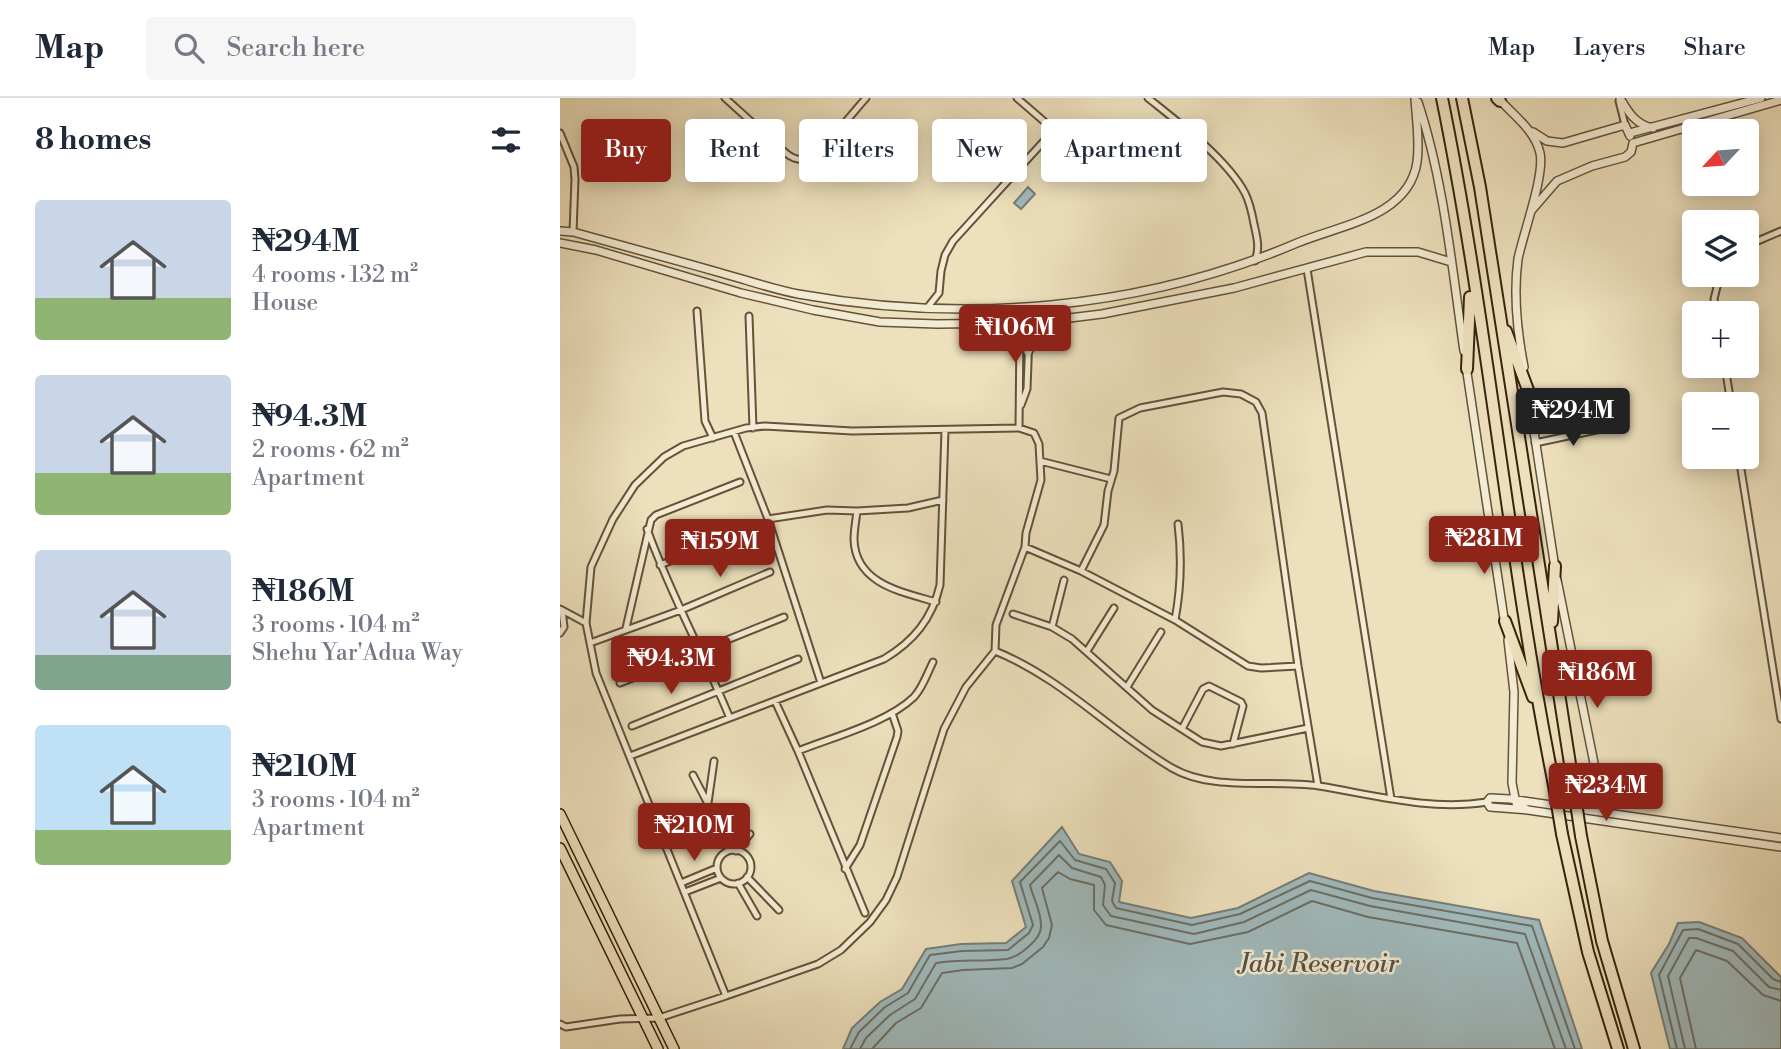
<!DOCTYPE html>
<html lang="en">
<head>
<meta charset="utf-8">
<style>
  :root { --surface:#fff; --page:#f6f6f7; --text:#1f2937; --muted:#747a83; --line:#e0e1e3; --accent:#8f2418 }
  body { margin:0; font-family:"Libre Bodoni",serif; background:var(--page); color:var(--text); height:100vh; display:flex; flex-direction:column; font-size:26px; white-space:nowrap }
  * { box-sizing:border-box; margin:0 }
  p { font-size:23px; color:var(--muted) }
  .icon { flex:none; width:38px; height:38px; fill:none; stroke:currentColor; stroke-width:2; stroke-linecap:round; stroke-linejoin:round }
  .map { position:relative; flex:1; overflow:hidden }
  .drawer { display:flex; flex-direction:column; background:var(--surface); width:560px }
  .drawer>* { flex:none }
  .banner { position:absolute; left:21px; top:21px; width:665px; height:63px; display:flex; gap:14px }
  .needle { width:46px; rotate:244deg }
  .tools { position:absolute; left:1122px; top:21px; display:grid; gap:14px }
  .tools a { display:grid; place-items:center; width:77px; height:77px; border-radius:7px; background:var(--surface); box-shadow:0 4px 18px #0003; font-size:35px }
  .price { position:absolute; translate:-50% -60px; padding:0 16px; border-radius:7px; background:var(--accent); color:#fff; font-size:23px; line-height:46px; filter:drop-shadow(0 2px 4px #0008) }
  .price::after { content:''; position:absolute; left:50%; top:42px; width:21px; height:16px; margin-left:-10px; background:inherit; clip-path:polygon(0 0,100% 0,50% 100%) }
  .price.on { background:#222; color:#fff }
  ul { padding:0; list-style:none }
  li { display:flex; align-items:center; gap:21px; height:175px; padding:0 35px }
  li span { display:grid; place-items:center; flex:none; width:196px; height:140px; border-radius:7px; color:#555 }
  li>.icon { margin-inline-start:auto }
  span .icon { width:84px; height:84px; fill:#fffc; stroke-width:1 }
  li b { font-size:30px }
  h2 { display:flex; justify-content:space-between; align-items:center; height:84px; padding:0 35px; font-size:30px }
  .pill { padding:0 24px; border-radius:7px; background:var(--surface); box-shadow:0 4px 18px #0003; font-size:24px; line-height:63px }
  .pill.on { background:var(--accent); color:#fff }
  header { display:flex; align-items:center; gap:42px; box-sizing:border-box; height:98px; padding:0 35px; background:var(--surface); border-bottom:2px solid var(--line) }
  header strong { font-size:33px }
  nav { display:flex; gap:38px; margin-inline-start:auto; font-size:24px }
  .search { width:490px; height:63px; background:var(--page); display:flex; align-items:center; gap:18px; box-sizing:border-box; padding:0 24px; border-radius:7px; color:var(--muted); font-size:26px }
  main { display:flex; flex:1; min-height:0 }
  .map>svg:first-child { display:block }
  .water { fill:#a0babd; stroke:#767d77; stroke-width:2 }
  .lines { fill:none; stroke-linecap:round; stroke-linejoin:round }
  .shore { stroke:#6c6e65; stroke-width:2 }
  .minor-casing { stroke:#655239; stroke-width:9 }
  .tertiary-casing { stroke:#655239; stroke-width:10 }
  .primary-casing { stroke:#38220d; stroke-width:12 }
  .motorway-casing { stroke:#38220d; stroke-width:14 }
  .minor { stroke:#f3ebd3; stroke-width:5 }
  .tertiary { stroke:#f3ebd3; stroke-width:7 }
  .primary { stroke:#ede0bc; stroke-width:9 }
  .motorway { stroke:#ede0bc; stroke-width:10 }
  .motorway-bridge-casing { stroke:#38220d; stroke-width:14; stroke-linecap:butt }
  .motorway-bridge { stroke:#ede0bc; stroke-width:10 }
  .labels { text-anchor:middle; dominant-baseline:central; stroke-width:5; stroke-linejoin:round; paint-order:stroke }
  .water-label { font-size:26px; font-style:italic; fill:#575042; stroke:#f3ebd3 }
</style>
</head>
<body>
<header>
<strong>Map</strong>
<div class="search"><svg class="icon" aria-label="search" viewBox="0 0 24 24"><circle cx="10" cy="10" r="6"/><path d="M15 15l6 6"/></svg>Search here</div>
<nav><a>Map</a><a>Layers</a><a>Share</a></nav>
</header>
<main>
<section class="drawer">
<h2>8 homes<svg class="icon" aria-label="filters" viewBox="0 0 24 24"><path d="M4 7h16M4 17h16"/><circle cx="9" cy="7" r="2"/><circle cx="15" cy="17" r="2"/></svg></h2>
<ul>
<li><span style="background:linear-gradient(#c9d6e8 70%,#8fb573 0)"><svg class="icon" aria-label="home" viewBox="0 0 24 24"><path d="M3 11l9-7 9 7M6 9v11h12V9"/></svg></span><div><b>₦294M</b><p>4 rooms · 132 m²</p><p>House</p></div></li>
<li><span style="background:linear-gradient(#c9d6e8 70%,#8fb573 0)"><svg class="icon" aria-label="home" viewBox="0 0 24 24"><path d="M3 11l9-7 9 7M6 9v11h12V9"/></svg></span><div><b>₦94.3M</b><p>2 rooms · 62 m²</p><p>Apartment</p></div></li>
<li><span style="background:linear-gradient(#c9d6e8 75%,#7fa58c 0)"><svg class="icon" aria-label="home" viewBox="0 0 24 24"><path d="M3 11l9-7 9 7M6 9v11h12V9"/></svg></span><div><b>₦186M</b><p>3 rooms · 104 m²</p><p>Shehu Yar'Adua Way</p></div></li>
<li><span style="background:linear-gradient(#bfe0f5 75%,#8fb573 0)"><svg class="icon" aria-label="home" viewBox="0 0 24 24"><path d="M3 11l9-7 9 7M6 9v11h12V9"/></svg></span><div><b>₦210M</b><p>3 rooms · 104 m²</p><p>Apartment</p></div></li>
</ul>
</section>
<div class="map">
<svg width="1221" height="951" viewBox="0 0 1221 951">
  <rect width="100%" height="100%" fill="#ede0bc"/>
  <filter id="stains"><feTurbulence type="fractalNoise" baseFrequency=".00286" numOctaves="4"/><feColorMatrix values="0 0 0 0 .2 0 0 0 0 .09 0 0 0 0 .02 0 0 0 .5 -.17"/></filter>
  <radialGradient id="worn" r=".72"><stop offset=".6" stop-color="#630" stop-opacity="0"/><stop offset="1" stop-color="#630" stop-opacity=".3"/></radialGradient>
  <!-- water -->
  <path class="water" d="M468,89l7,7 -14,15 -7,-6z
    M502,729l17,27 31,8 12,19 -3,21 72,16 47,-10 71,-35 65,18 165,29 43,129h-739l9,-21 28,-26 22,-13 24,-40 35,-5 45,-1 20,-16 -14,-46z
    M1139,824l43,16 39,39v72h-111l-19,-76 18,-29 9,-21z"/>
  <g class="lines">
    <!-- shore -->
    <path class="shore" d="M290,951l9,-17 26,-25 23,-14 22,-38 32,-4 46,-1 21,-17 4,-8 -13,-43 40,-41 15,19 31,9 9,14 -3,18 4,7 76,17 48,-11 70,-33 62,17 160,28 43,123
      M300,951l6,-11 24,-23 25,-16 21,-36c24,-4 47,-1 71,-4 12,-2 34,-20 34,-32 1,-14 -8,-29 -11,-42l29,-30 13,13 29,9 4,8 -2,20 8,11 83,18 50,-12 67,-32 59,16 155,28 41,115
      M312,951l24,-26 25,-15 21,-35 21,-3 49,-2 10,-4 21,-17 6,-9 3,-13 -10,-37 16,-16 12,7 24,6v25l12,15 84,19 58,-12 64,-31 56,16 149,26 38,106
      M1117,951l-18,-74 24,-45 15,-1 40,15 35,35 8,3
      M1125,951l-17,-73 21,-38h7l37,13 36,36 12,3
      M1136,951l-16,-71 16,-28 31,11 36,34 18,6"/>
    <!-- minor casing -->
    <g class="minor-casing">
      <path id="minor" d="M165,0l62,56c4,3 9,6 15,5 18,-2 51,-47 64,-61
        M588,0c30,24 79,61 97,95 5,10 7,20 9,31 3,14 6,23 1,37
        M1059,3l6,24
        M0,35l14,34 1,12 -2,53
        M1186,148l35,-15
        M747,171l84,530
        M367,210l12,-15 2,-22 4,-16 8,-14 101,-111 -37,-32
        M137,213l8,110 8,17
        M1157,215l-3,-14 6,-24
        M189,218l4,112
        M1165,268l6,38
        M461,307l6,-16 1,-27 1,-33 -5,-6v-15
        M174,334l34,87 53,164
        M975,345l71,-15
        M1179,359l42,262
        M480,363l71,18
        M297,413c-1,9 -3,19 -3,28 1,45 48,53 82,63
        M208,421l59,-9 30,1 51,-3 35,-8
        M87,431c23,64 56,124 82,187
        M465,449l56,24 94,49 73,46 13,2 37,-2
        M100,467l98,-39
        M521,473l23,-46 4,-34 6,-20 5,-53 21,-10 83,-16 18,2 15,8 6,11 36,253 20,120
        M0,511l26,14
        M453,516l39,13 20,12 80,71 50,32 19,4 87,-18
        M615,522c6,-32 7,-63 3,-96
        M492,529l12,-47
        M66,530l25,-108 5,-5 84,-33
        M0,535l4,-6 -2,-17
        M30,545l91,-33 89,-38
        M435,553c67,27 116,81 177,117 41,24 101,11 147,18 55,9 111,25 168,16
        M527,553l27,-43
        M60,585l164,-66
        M567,589l34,-55
        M215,603l23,50 67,162
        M72,628l166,-67
        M622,631l21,-40 6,-3 32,16 2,4 -10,38
        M238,653c35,-14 89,-28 116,-54 9,-10 13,-23 19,-35
        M70,658l254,-97c30,-18 48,-40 56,-74l5,-155
        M133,677l39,75
        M148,705l6,-42
        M157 769a17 17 0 1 1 34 0a17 17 0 1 1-34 0Z
        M176,753l14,-17
        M285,771l15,-24 37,-108 1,-6 -6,-18
        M187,779l32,33
        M121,785l36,-15
        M178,785l19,33
        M125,794l36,-14
        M166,898l92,-32 23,-14 29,-28 16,-22 11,-23 47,-148 22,-42 29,-36 1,-26 29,-78 1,-14 15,-53 -2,-36 -5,-11 -15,-5
        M0,926l6,3 54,-8 39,-1 67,-22 -130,-323 -10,-50 5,-56 22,-48 22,-34 29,-28 19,-11 63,-18 19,-2 87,5 167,-3 1,-98 4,-7"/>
    </g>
    <!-- tertiary casing -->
    <g class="tertiary-casing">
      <path id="tertiary" d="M938,0c15,17 37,32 42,55 5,22 -17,81 -22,106 -5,37 -1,72 6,108
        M1060,0c8,14 16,27 33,30
        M858,4c26,79 34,166 46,249
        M973,34l14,9 16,2 62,-18 5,11
        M1070,35l131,-35
        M1073,45l148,-43
        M971,113l26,-30 35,-15 33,-9 6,-5 2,-9
        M0,133l13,1c50,14 99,27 148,41 26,7 51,16 77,21 167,30 342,16 499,-51 43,-18 112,-26 120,-81 3,-21 -1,-44 -2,-64
        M0,145l36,7 145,43 72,17 67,12 57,2 92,-1 73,-9 132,-26 132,-36h52l33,10
        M433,227l26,23
        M468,254l8,-14 20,-17
        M906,268l39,259
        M967,288l28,182
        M997,482l37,183 5,37 9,13
        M948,542l6,52 -2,91 4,20 12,7
        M1221,740l-271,-39 -20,-1 -3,4 3,5 38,3 253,37"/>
    </g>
    <!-- primary casing -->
    <g class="primary-casing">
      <path id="primary" d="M0,716l114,235
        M0,750l98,201"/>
    </g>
    <!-- motorway casing -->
    <g class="motorway-casing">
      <path id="motorway" d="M882,0c46,226 66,456 111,682
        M902,0l18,89 93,596
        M937,0l3,3
        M946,233l22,59
        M907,271l3,-72
        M945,523l28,76
        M992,524l3,-56
        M1002,736l26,118 30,97
        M1021,738l21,105 32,108"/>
    </g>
    <!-- minor -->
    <use href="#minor" class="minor"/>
    <!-- tertiary -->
    <use href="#tertiary" class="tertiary"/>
    <!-- primary -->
    <use href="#primary" class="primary"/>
    <!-- motorway -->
    <use href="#motorway" class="motorway"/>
    <!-- motorway-bridge casing -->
    <g class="motorway-bridge-casing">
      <path id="motorway-bridge" d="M993,682l9,54
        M1013,685l8,53"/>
    </g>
    <!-- motorway-bridge -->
    <use href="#motorway-bridge" class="motorway-bridge"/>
  </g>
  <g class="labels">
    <!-- water labels -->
    <g class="water-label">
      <text x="759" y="866">Jabi Reservoir</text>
    </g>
  </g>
  <rect width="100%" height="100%" filter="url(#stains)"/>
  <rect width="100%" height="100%" fill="url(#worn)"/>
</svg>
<div class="tools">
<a><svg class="needle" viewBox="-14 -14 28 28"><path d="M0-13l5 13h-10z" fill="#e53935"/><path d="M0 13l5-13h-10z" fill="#747a83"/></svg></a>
<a><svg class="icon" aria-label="layers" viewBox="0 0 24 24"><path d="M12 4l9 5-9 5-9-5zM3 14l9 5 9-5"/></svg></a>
<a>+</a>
<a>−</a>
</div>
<b class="price" style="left:455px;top:267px">₦106M</b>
<b class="price on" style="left:1013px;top:350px">₦294M</b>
<b class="price" style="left:924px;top:478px">₦281M</b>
<b class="price" style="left:160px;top:481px">₦159M</b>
<b class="price" style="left:111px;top:598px">₦94.3M</b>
<b class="price" style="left:1037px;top:612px">₦186M</b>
<b class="price" style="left:1046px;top:725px">₦234M</b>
<b class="price" style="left:134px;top:765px">₦210M</b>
<div class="banner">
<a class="pill on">Buy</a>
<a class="pill">Rent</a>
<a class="pill">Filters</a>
<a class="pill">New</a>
<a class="pill">Apartment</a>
</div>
</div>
</main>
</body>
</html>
